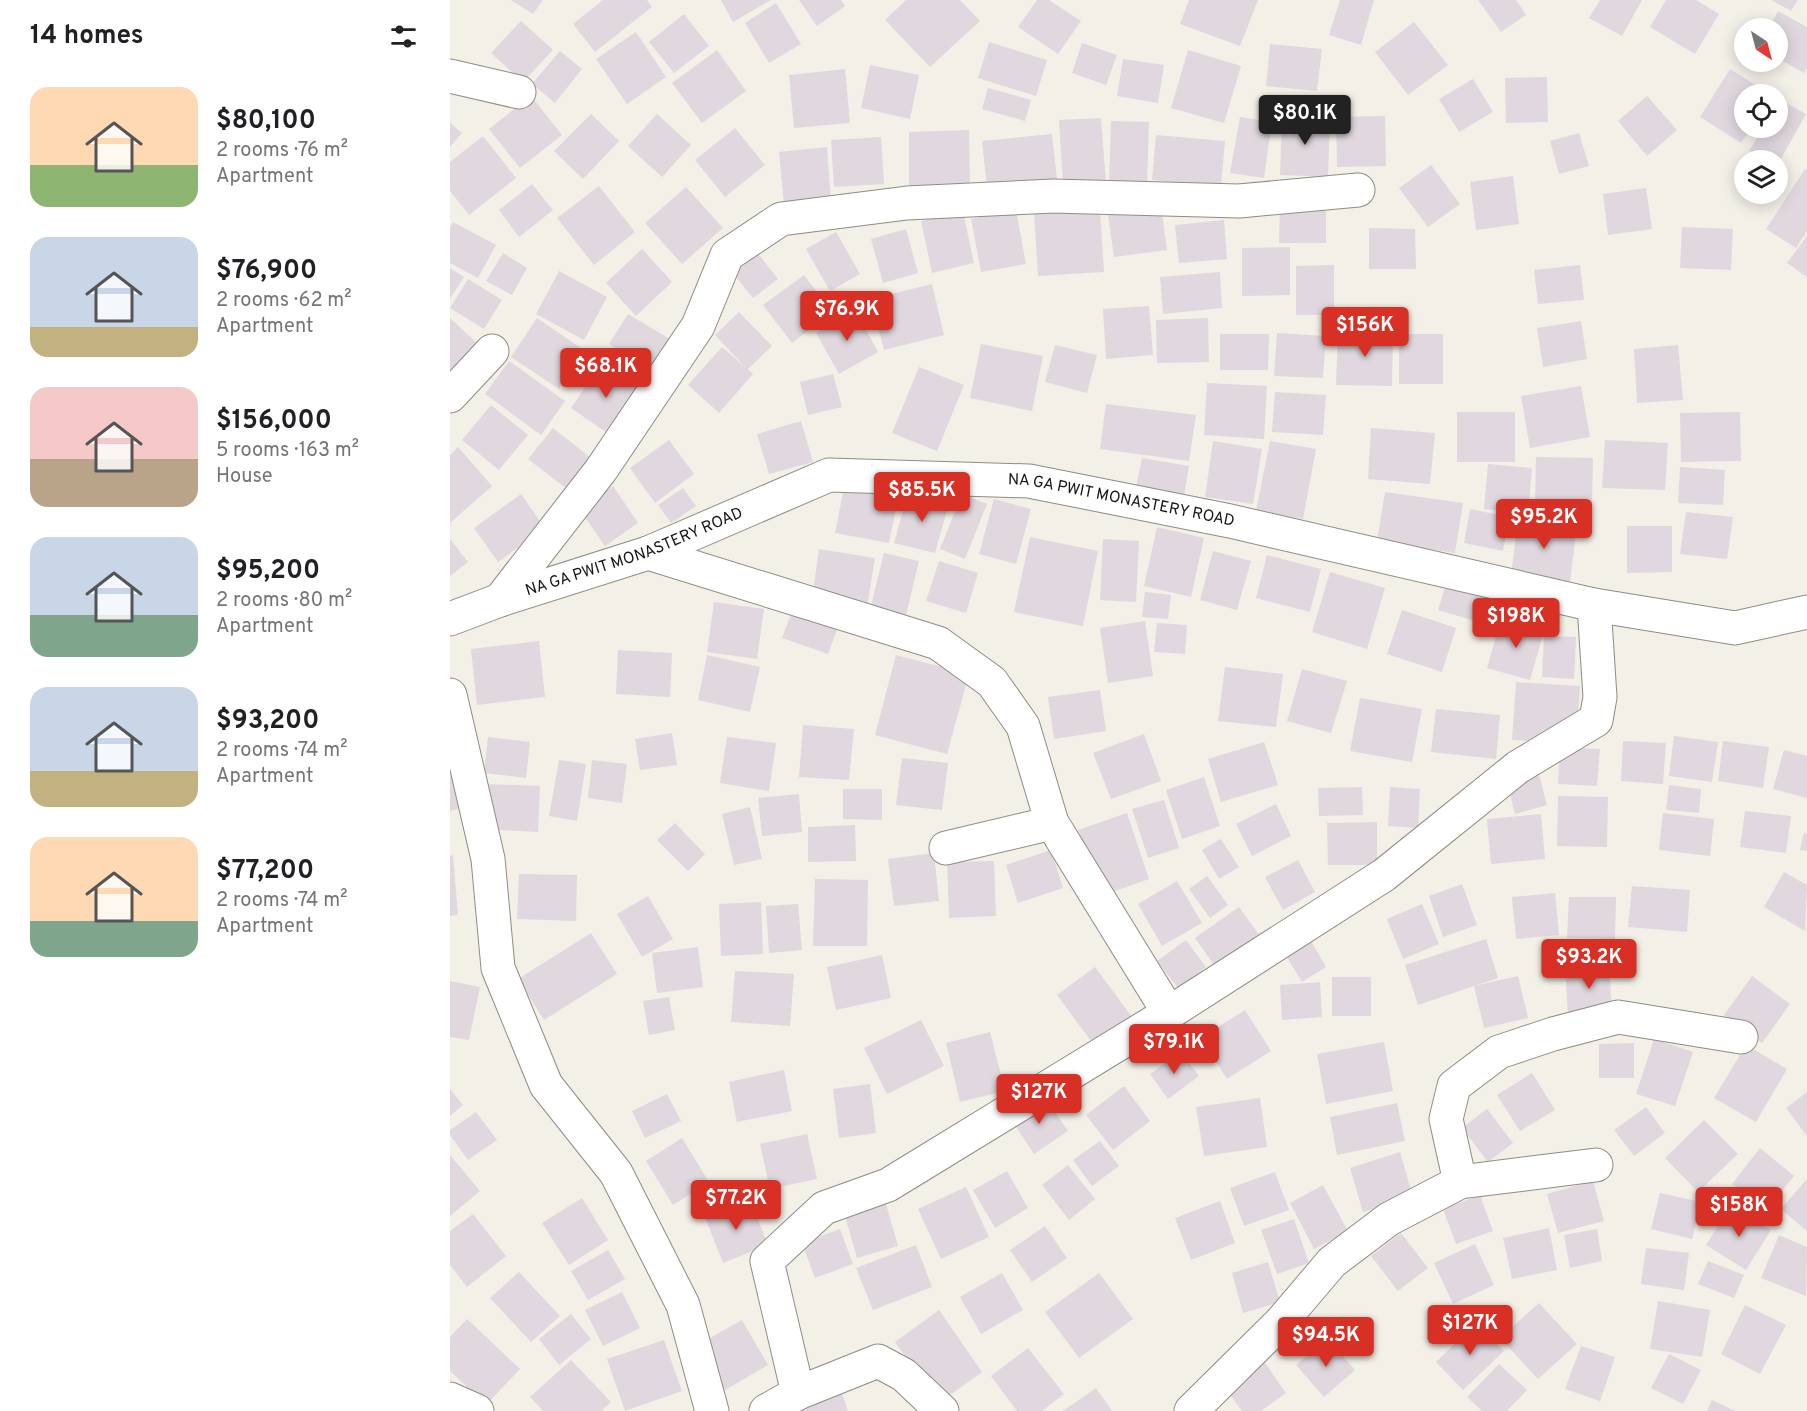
<!DOCTYPE html>
<html lang="en">
<head>
<meta charset="utf-8">
<style>
  :root { --surface:#fff; --page:#f2f2f2; --text:#202124; --muted:#757577; --accent:#d93025 }
  body { margin:0; font-family:Overpass,sans-serif; background:var(--page); color:var(--text); height:100vh; display:flex; flex-direction:column; font-size:22px; white-space:nowrap }
  * { box-sizing:border-box; margin:0 }
  p { font-size:20px; color:var(--muted) }
  .icon { flex:none; width:33px; height:33px; fill:none; stroke:currentColor; stroke-width:2; stroke-linecap:round; stroke-linejoin:round }
  .map { position:relative; flex:1; overflow:hidden }
  .side { display:flex; flex-direction:column; background:var(--surface); width:450px }
  .side>* { flex:none }
  .needle { width:39px; rotate:144deg }
  .fabs { position:absolute; left:1284px; top:18px; display:grid; gap:12px }
  .fabs a { display:grid; place-items:center; width:54px; height:54px; border-radius:50%; background:var(--surface); box-shadow:0 3px 15px #0003; font-size:30px }
  .price { position:absolute; translate:-50% -51px; padding:0 14px; border-radius:6px; background:var(--accent); color:#fff; font-size:20px; line-height:39px; filter:drop-shadow(0 2px 3px #0008) }
  .price::after { content:''; position:absolute; left:50%; top:36px; width:18px; height:14px; margin-left:-9px; background:inherit; clip-path:polygon(0 0,100% 0,50% 100%) }
  .price.current { background:#222; color:#fff }
  ul { padding:0; list-style:none }
  li { display:flex; align-items:center; gap:18px; height:150px; padding:0 30px }
  li span { display:grid; place-items:center; flex:none; width:168px; height:120px; border-radius:18px; color:#555 }
  li>.icon { margin-inline-start:auto }
  span .icon { width:72px; height:72px; fill:#fffc; stroke-width:1 }
  li b { font-size:26px }
  h2 { display:flex; justify-content:space-between; align-items:center; height:72px; padding:0 30px; font-size:26px }
  main { display:flex; flex:1; min-height:0 }
  .map>svg:first-child { display:block }
  .building { fill:#e0d8de }
  .lines { fill:none; stroke-linecap:round; stroke-linejoin:round }
  .minor-casing { stroke:#8e8c84; stroke-width:35 }
  .minor { stroke:#fff; stroke-width:33 }
  .labels { text-anchor:middle; dominant-baseline:central; stroke-width:4.5; stroke-linejoin:round; paint-order:stroke }
  .street-label { font-size:16px; fill:#141411; stroke:#f2f0e7 }
</style>
</head>
<body>
<main>
<section class="side">
<h2>14 homes<svg class="icon" aria-label="filters" viewBox="0 0 24 24"><path d="M4 7h16M4 17h16"/><circle cx="9" cy="7" r="2"/><circle cx="15" cy="17" r="2"/></svg></h2>
<ul>
<li><span style="background:linear-gradient(#ffd9b3 65%,#8fb573 0)"><svg class="icon" aria-label="home" viewBox="0 0 24 24"><path d="M3 11l9-7 9 7M6 9v11h12V9"/></svg></span><div><b>$80,100</b><p>2 rooms · 76 m²</p><p>Apartment</p></div></li>
<li><span style="background:linear-gradient(#c9d6e8 75%,#c2b280 0)"><svg class="icon" aria-label="home" viewBox="0 0 24 24"><path d="M3 11l9-7 9 7M6 9v11h12V9"/></svg></span><div><b>$76,900</b><p>2 rooms · 62 m²</p><p>Apartment</p></div></li>
<li><span style="background:linear-gradient(#f6c9c9 60%,#b9a48a 0)"><svg class="icon" aria-label="home" viewBox="0 0 24 24"><path d="M3 11l9-7 9 7M6 9v11h12V9"/></svg></span><div><b>$156,000</b><p>5 rooms · 163 m²</p><p>House</p></div></li>
<li><span style="background:linear-gradient(#c9d6e8 65%,#7fa58c 0)"><svg class="icon" aria-label="home" viewBox="0 0 24 24"><path d="M3 11l9-7 9 7M6 9v11h12V9"/></svg></span><div><b>$95,200</b><p>2 rooms · 80 m²</p><p>Apartment</p></div></li>
<li><span style="background:linear-gradient(#c9d6e8 70%,#c2b280 0)"><svg class="icon" aria-label="home" viewBox="0 0 24 24"><path d="M3 11l9-7 9 7M6 9v11h12V9"/></svg></span><div><b>$93,200</b><p>2 rooms · 74 m²</p><p>Apartment</p></div></li>
<li><span style="background:linear-gradient(#ffd9b3 70%,#7fa58c 0)"><svg class="icon" aria-label="home" viewBox="0 0 24 24"><path d="M3 11l9-7 9 7M6 9v11h12V9"/></svg></span><div><b>$77,200</b><p>2 rooms · 74 m²</p><p>Apartment</p></div></li>
</ul>
</section>
<div class="map">
<svg width="1357" height="1411" viewBox="0 0 1357 1411">
  <rect width="100%" height="100%" fill="#f2f0e7"/>
  <!-- building -->
  <path class="building" d="M61,0h32l-10,14z
    M153,0h44l5,7 -57,45 -22,-28z
    M271,0h50l-38,22z
    M349,0h42l4,6 -28,20z
    M456,0h54l20,21 -50,46 -45,-47z
    M587,0h12l32,21 -23,33 -40,-27z
    M739,0h69l-18,46 -60,-22z
    M890,0h34l-13,45 -32,-10z
    M1028,0h38l10,15 -25,17z
    M1150,0h42l-20,36 -33,-18z
    M1216,0h30l23,14 -24,40 -45,-27z
    M1321,0h27l-7,11z
    M326,3l25,41 -32,19 -24,-40z
    M1328,11l29,16v41l-3,5 -26,-15v-30h-9z
    M234,14l25,32 -35,27 -25,-31z
    M71,21l32,29 -30,32 -32,-29z
    M964,22l34,43 -40,30 -33,-43z
    M186,32l30,45 -39,27 -31,-45z
    M539,42l58,18 -11,36 -58,-18z
    M632,43l35,12 -11,30 -34,-12z
    M820,44l52,5 -5,42 -51,-5z
    M267,50l29,41 -44,32 -30,-40z
    M738,50l53,16 -17,57 -53,-15z
    M110,51l22,18 -27,34 -23,-19z
    M673,59l41,6 -6,38 -41,-7z
    M420,65l49,10 -9,44 -49,-11z
    M395,69l5,54 -56,5 -5,-53z
    M1280,69l40,25h-26v34h7l-10,15 -41,-26z
    M1097,77l1,45 -42,1 -1,-45z
    M1023,79l20,33 -34,20 -20,-33z
    M538,88l43,12 -6,21 -43,-12z
    M81,96l31,39 -42,33 -31,-39z
    M1197,96l30,34 -30,26 -29,-35z
    M1329,99l27,15 -28,50v-4h-12l-17,-9 14,-23h15z
    M141,114l28,27 -36,38 -29,-28z
    M207,114l34,31 -29,32 -34,-31z
    M832,116l48,1 -2,60 -48,-2z
    M935,116l1,50 -49,1 -1,-50z
    M790,117l32,5 -8,56 -34,-5z
    M651,118l5,65 -43,2 -4,-65z
    M661,121l38,1 -2,63 -38,-1z
    M0,123l12,10 -12,14z
    M285,128l30,37 -40,32 -30,-37z
    M519,130l1,57 -61,1v-56z
    M1129,133l10,33 -30,8 -9,-33z
    M602,134l6,54 -70,8 -6,-55z
    M706,135l69,6 -4,45 -69,-6z
    M33,136l33,42 -47,37 -19,-24v-29z
    M431,137l3,47 -50,3 -3,-47z
    M377,147l4,54 -47,4 -5,-53z
    M981,165l29,39 -32,23 -29,-39z
    M1355,169l2,1v61l-11,17 -30,-19z
    M1063,176l6,48 -43,6 -6,-48z
    M82,184l21,26 -34,27 -20,-27z
    M149,186l36,46 -41,33 -37,-47z
    M236,187l37,41 -41,36 -37,-41z
    M1196,188l6,41 -44,6 -5,-41z
    M830,205l46,1v37h-47z
    M711,207l6,43 -53,7 -6,-42z
    M650,208l4,64 -66,4 -4,-64z
    M566,210l10,54 -45,8 -10,-53z
    M513,212l11,51 -42,10 -11,-52z
    M774,220l3,39 -48,4 -4,-38z
    M3,222l43,23 -18,33 -28,-15v-35z
    M1232,227l51,2 -2,41 -51,-2z
    M919,228l46,1 1,40h-47z
    M456,229l12,44 -35,10 -12,-44z
    M386,232l24,42 -30,17 -24,-42z
    M1357,236v41l-20,-14z
    M840,247v48l-48,1v-48z
    M192,249l30,33 -36,34 -30,-33z
    M306,251l22,28 -25,19 -22,-27z
    M53,253l24,15 -15,27 -26,-14z
    M884,265v50h-38v-49z
    M1130,265l4,35 -46,4 -4,-34z
    M0,268l14,9 -14,22z
    M109,271l48,26 -23,43 -48,-26z
    M770,272l2,36 -59,6 -3,-37z
    M354,275l28,37 -40,31 -29,-38z
    M18,279l34,21 -18,29 -34,-21z
    M482,284l12,51 -60,15 -13,-51z
    M699,306l4,49 -47,4 -3,-50z
    M406,311l22,41 -39,22 -23,-41z
    M289,312l33,34 -24,23 5,5 -34,39 -31,-28 34,-38 23,20 -30,-32z
    M178,314l50,30 -20,31 -49,-31z
    M0,318l31,29 -31,33z
    M87,318l47,32 -25,39 -48,-32z
    M758,318l1,44 -52,1 -1,-43z
    M1131,321l6,38 -44,8 -6,-39z
    M888,330l55,1 -1,55 -56,-1z
    M827,333l49,3 -3,42 -49,-2z
    M770,334h49l-1,36h-48z
    M949,334h44v50h-44z
    M531,344l62,12 -11,55 -62,-13z
    M605,345l42,10 -10,38 -42,-11z
    M1228,345l5,55 -46,3 -3,-54z
    M59,361l56,40 -24,34 -56,-41z
    M151,364l39,26 -30,45 -39,-27z
    M469,367l45,18 -27,66 -45,-18z
    M383,374l9,33 -34,8 -8,-33z
    M757,383l60,3 -3,53 -60,-4z
    M1131,386l9,51 -60,11 -9,-52z
    M825,392l51,3 -3,40 -51,-3z
    M656,404l90,11 -7,46 -89,-12z
    M41,405l37,30 -29,35 -37,-30z
    M1007,412h58v50h-58z
    M1290,412l1,49 -60,1 -1,-49z
    M351,421l12,41 -44,12 -12,-40z
    M103,428l38,30 -24,31 -39,-30z
    M921,428l64,5 -5,51 -62,-5z
    M219,440l25,34 -39,29 -25,-35z
    M1155,440l63,3 -3,47 -63,-2z
    M763,441l49,8 -9,55 -48,-7z
    M820,441l46,8 -13,70 -47,-8z
    M8,447l34,39 -42,37v-68z
    M1086,457l57,1 -1,45h-57z
    M692,458l47,8 -5,30 -48,-9z
    M1038,464l44,4 -4,45 -44,-4z
    M1230,467l45,3 -2,35 -45,-2z
    M163,486l25,37 -33,23 -25,-36z
    M233,488l13,18 -25,17 -13,-18z
    M394,488l54,10 -9,45 -54,-10z
    M935,492l78,11 -8,50 -78,-12z
    M458,493l41,10 -14,50 -41,-10z
    M71,494l24,34 -47,34 -24,-34z
    M512,494l25,10 -22,55 -25,-10z
    M544,499l37,10 -15,55 -37,-10z
    M1020,509l39,8 -6,34 -39,-8z
    M1236,512l47,5 -6,42 -47,-5z
    M1068,518l59,7 -7,57 -59,-6z
    M1177,526h45v46l-45,1z
    M707,527l47,11 -13,59 -47,-11z
    M580,537l68,14 -15,75 -69,-14z
    M0,539l18,23 -18,14z
    M653,539l36,2 -3,61 -36,-2z
    M369,549l56,9 -8,49 -55,-8z
    M763,551l38,10 -14,49 -37,-10z
    M434,553l35,8 -14,58 -35,-9z
    M817,555l54,14 -11,43 -54,-14z
    M489,561l39,12 -12,40 -40,-12z
    M880,572l55,16 -18,61 -55,-17z
    M999,575l54,17 -11,34 -54,-16z
    M695,592l26,3 -3,24 -26,-2z
    M264,602l50,7 -7,50 -50,-7z
    M952,610l54,18 -14,44 -55,-18z
    M342,611l46,16 -10,27 -46,-16z
    M1051,619l43,12 -14,49 -43,-12z
    M695,621l8,55 -45,7 -8,-55z
    M707,623l30,2 -2,29 -31,-2z
    M1094,636l32,1 -2,42 -32,-2z
    M89,641l6,56 -68,8 -6,-56z
    M168,650l54,3 -2,44 -54,-3z
    M257,655l53,12 -10,45 -52,-12z
    M446,655l73,19 -22,80 -72,-19z
    M775,667l58,7 -7,53 -58,-6z
    M852,669l45,12 -16,52 -44,-12z
    M1066,682l64,4 -3,44 -26,12 -39,-2z
    M650,690l6,41 -52,8 -6,-42z
    M910,698l62,11 -10,53 -62,-11z
    M986,709l64,6 -4,44 -65,-7z
    M353,725l51,4 -5,51 -50,-3z
    M222,733l5,32 -37,5 -5,-31z
    M694,734l17,47 -50,18 -18,-46z
    M1224,736l44,6 -6,40 -43,-6z
    M38,737l42,5 -4,36 -42,-5z
    M277,737l49,6 -7,48 -49,-8z
    M1173,741l43,2 -3,41 -42,-3z
    M1273,741l46,6 -6,41 -45,-7z
    M814,742l14,43 -57,17 -13,-43z
    M1110,747l40,2 -3,37 -39,-2z
    M1334,750l23,6v42l-34,-9z
    M0,758l12,50 -12,3z
    M452,758l46,5 -6,47 -46,-5z
    M109,760l27,4 -9,57 -28,-5z
    M142,760l35,4 -5,39 -34,-5z
    M1089,775l8,30 -32,9 -8,-31z
    M754,777l16,49 -38,13 -16,-49z
    M35,784l55,2 -2,46 -54,-3z
    M1219,785l32,4 -2,24 -33,-3z
    M912,787l1,28 -44,1 -1,-28z
    M940,787l30,2 -2,39 -30,-2z
    M393,789h39v31l-39,-1z
    M349,794l3,38 -40,4 -4,-38z
    M1108,796l50,1 -1,50 -50,-1z
    M714,800l15,48 -31,10 -16,-49z
    M826,804l15,32 -39,20 -16,-32z
    M300,807l12,52 -28,6 -12,-51z
    M1295,811l46,5 -5,37 -46,-6z
    M677,813l22,66 -48,17 -23,-66z
    M1213,813l51,6 -4,37 -51,-6z
    M1091,814l4,45 -54,5 -4,-45z
    M927,822v43h-49l-1,-42z
    M225,823l30,31 -17,17 -31,-31z
    M405,825l1,36 -48,1v-35z
    M1354,833l3,1v17l-7,-1z
    M771,839l18,28 -20,12 -17,-29z
    M601,850l12,38 -45,15 -12,-38z
    M484,853l5,48 -45,5 -6,-47z
    M3,855l5,60 -8,1v-60z
    M848,860l17,32 -32,18 -18,-33z
    M544,861l2,55 -47,2 -2,-56z
    M1334,872l23,13 -2,46 -41,-24z
    M69,874l58,1 -1,46 -59,-2z
    M757,876l21,29 -18,13 -21,-29z
    M365,879l53,1 -1,66h-54z
    M727,881l25,42 -40,23 -24,-42z
    M1012,884l15,41 -34,12 -14,-41z
    M1182,886l58,4 -3,42 -59,-5z
    M1105,893l4,42 -43,4 -4,-42z
    M198,896l25,43 -31,18 -25,-43z
    M1119,897h47l-1,42 -48,-1z
    M311,902l2,52 -42,2 -2,-52z
    M348,904l4,46 -33,3 -3,-47z
    M972,904l17,40 -36,15 -16,-40z
    M789,907l24,33 -44,32 -24,-34z
    M141,933l26,41 -73,46 -26,-41z
    M858,936l18,31 -24,15 -19,-31z
    M1036,939l12,39 -80,27 -13,-40z
    M736,940l20,27 -28,21 -21,-27z
    M248,947l5,40 -46,6 -5,-40z
    M432,955l9,43 -55,12 -9,-43z
    M1159,963l3,50 -44,3 -3,-50z
    M645,967l37,50 -38,28 -37,-50z
    M285,971l59,3 -4,52 -59,-4z
    M1068,976l10,42 -44,10 -10,-42z
    M1302,976l38,28 -28,39 -38,-28z
    M882,977h39v39h-39z
    M0,981l30,6 -11,53 -19,-3z
    M870,982l2,35 -40,3 -2,-35z
    M219,997l6,33 -26,5 -6,-34z
    M795,1010l26,41 -44,28 -26,-41z
    M471,1020l23,46 -57,28 -23,-46z
    M732,1020l12,18 -31,20 -12,-17z
    M540,1032l15,59 -45,11 -14,-59z
    M1204,1039l39,13 -18,54 -39,-12z
    M934,1042l9,49 -67,13 -9,-50z
    M1184,1043v35h-35v-34z
    M1296,1045l41,24 -31,53 -42,-24z
    M731,1052l18,24 -31,23 -18,-25z
    M334,1070l8,41 -55,11 -8,-40z
    M1082,1073l23,37 -35,21 -23,-36z
    M420,1084l6,49 -37,5 -6,-49z
    M674,1086l26,35 -37,29 -27,-35z
    M0,1089l13,16 -13,11z
    M1357,1092v44l-21,-28z
    M217,1094l14,27 -36,17 -13,-27z
    M595,1097l23,34 -34,23 -23,-35z
    M810,1098l7,49 -63,9 -8,-49z
    M947,1103l8,38 -68,14 -7,-38z
    M1196,1107l19,26 -31,23 -20,-26z
    M1037,1109l26,34 -25,19 -26,-34z
    M26,1112l21,28 -29,20 -18,-25v-5z
    M1254,1120l34,34 -40,38 -33,-34z
    M357,1134l10,45 -47,10 -10,-45z
    M232,1138l27,44 -36,23 -27,-44z
    M650,1141l19,25 -27,20 -19,-26z
    M1310,1148l34,28 -28,35 -34,-27z
    M950,1152l13,45 -50,15 -13,-44z
    M0,1155l30,36 -30,25z
    M618,1165l27,34 -26,21 -27,-35z
    M557,1171l21,37 -33,20 -22,-38z
    M825,1172l14,38 -45,16 -14,-38z
    M1357,1179v52l-26,-22z
    M1143,1181l11,40 -46,12 -11,-39z
    M873,1185l25,46 -34,18 -24,-46z
    M516,1187l23,50 -48,22 -23,-50z
    M1210,1193l41,9 -9,37 -41,-10z
    M1030,1195l13,36 -37,13 -13,-35z
    M132,1198l26,42 -39,25 -27,-42z
    M300,1199l18,46 -45,18 -18,-46z
    M770,1201l15,42 -44,17 -16,-42z
    M436,1204l12,42 -41,12 -12,-42z
    M1281,1205l40,25 -25,40 -40,-25z
    M23,1214l33,42 -39,31 -17,-22v-34z
    M844,1219l15,44 -32,11 -16,-44z
    M595,1226l22,32 -35,24 -22,-32z
    M1099,1228l8,42 -45,9 -9,-41z
    M390,1229l13,35 -38,14 -13,-35z
    M1147,1229l5,32 -32,7 -6,-33z
    M951,1233l27,35 -30,23 -27,-35z
    M1329,1235l28,12 -1,49 -45,-18z
    M1025,1244l19,41 -41,19 -19,-41z
    M466,1245l16,42 -59,23 -17,-42z
    M1196,1248l43,5 -5,37 -43,-6z
    M158,1250l17,29 -37,21 -17,-29z
    M1258,1261l36,14 -10,23 -36,-14z
    M818,1262l12,40 -37,11 -11,-40z
    M69,1272l41,44 -29,26 -41,-44z
    M552,1273l21,37 -42,24 -21,-37z
    M649,1273l34,46 -54,39 -34,-46z
    M172,1292l18,36 -37,18 -18,-36z
    M1208,1301l52,9 -8,47 -52,-8z
    M1089,1303l38,41 -39,35 -38,-41z
    M1295,1305l41,20 -26,49 -39,-20z
    M489,1310l43,62 -43,31 -44,-61z
    M121,1314l20,25 -32,26 -20,-26z
    M17,1319l53,50 -34,36 -36,-34v-34z
    M292,1320l26,45 -46,27 -26,-46z
    M1026,1323l28,28 -41,39 -27,-28z
    M877,1338l28,32 -31,27 -28,-32z
    M214,1340l18,51 -57,20 -18,-52z
    M1131,1346l34,11 -15,44 -35,-12z
    M578,1348l36,46 -22,17h-25l-26,-35z
    M1219,1354l32,16 -18,34 -32,-16z
    M810,1356l26,37 -25,18h-19l-20,-28z
    M121,1360l40,42 -10,9h-58l-13,-14z
    M1049,1364l28,26 -20,21h-25l-15,-14z
    M388,1382l10,29h-79z
    M646,1388l16,23h-49z
    M1262,1400l23,11h-28z"/>
  <g class="lines">
    <!-- minor casing -->
    <g class="minor-casing">
      <g id="minor">
        <path d="M0,76l69,16"/>
        <path d="M0,396l42,-45"/>
        <path d="M198,553l290,90 54,39 31,44 29,97 117,190"/>
        <path d="M50,600l101,-130 97,-144 29,-71 54,-36 126,-16 146,-7 186,5 119,-11"/>
        <path id="s1" d="M0,619l50,-19 148,-47 181,-78 200,6 201,40 364,84 141,23 72,-16"/>
        <path d="M0,695l38,164 10,109 48,117 70,88 67,132 29,106"/>
        <path d="M496,848l106,-25"/>
        <path d="M1010,1182l-14,-63 8,-33 45,-34 54,-18 65,-17 123,20"/>
        <path d="M348,1393l-31,-132 57,-53 64,-23 281,-172 215,-138 134,-108 78,-47 4,-23 -6,-92"/>
        <path d="M0,1399l27,12"/>
        <path d="M316,1411l32,-18 80,-32 26,14 38,36"/>
        <path d="M741,1411l90,-89 51,-60 57,-43 71,-37 136,-17"/>
      </g>
    </g>
    <!-- minor -->
    <use href="#minor" class="minor"/>
  </g>
  <g class="labels">
    <!-- street labels -->
    <g class="street-label">
      <text stroke="none"><textPath href="#s1" startOffset="700">NA GA PWIT MONASTERY ROAD</textPath></text>
      <text stroke="none"><textPath href="#s1" startOffset="196">NA GA PWIT MONASTERY ROAD</textPath></text>
    </g>
  </g>
</svg>
<div class="fabs">
<a><svg class="needle" viewBox="-14 -14 28 28"><path d="M0-13l5 13h-10z" fill="#e53935"/><path d="M0 13l5-13h-10z" fill="#757577"/></svg></a>
<a><svg class="icon" aria-label="locate" viewBox="0 0 24 24"><circle cx="12" cy="12" r="6"/><path d="M12 2v4M12 18v4M2 12h4M18 12h4"/></svg></a>
<a><svg class="icon" aria-label="layers" viewBox="0 0 24 24"><path d="M12 4l9 5-9 5-9-5zM3 14l9 5 9-5"/></svg></a>
</div>
<b class="price current" style="left:855px;top:146px">$80.1K</b>
<b class="price" style="left:397px;top:342px">$76.9K</b>
<b class="price" style="left:915px;top:358px">$156K</b>
<b class="price" style="left:156px;top:399px">$68.1K</b>
<b class="price" style="left:472px;top:523px">$85.5K</b>
<b class="price" style="left:1094px;top:550px">$95.2K</b>
<b class="price" style="left:1066px;top:649px">$198K</b>
<b class="price" style="left:1139px;top:990px">$93.2K</b>
<b class="price" style="left:724px;top:1075px">$79.1K</b>
<b class="price" style="left:589px;top:1125px">$127K</b>
<b class="price" style="left:286px;top:1231px">$77.2K</b>
<b class="price" style="left:1289px;top:1238px">$158K</b>
<b class="price" style="left:1020px;top:1356px">$127K</b>
<b class="price" style="left:876px;top:1368px">$94.5K</b>
</div>
</main>
</body>
</html>
